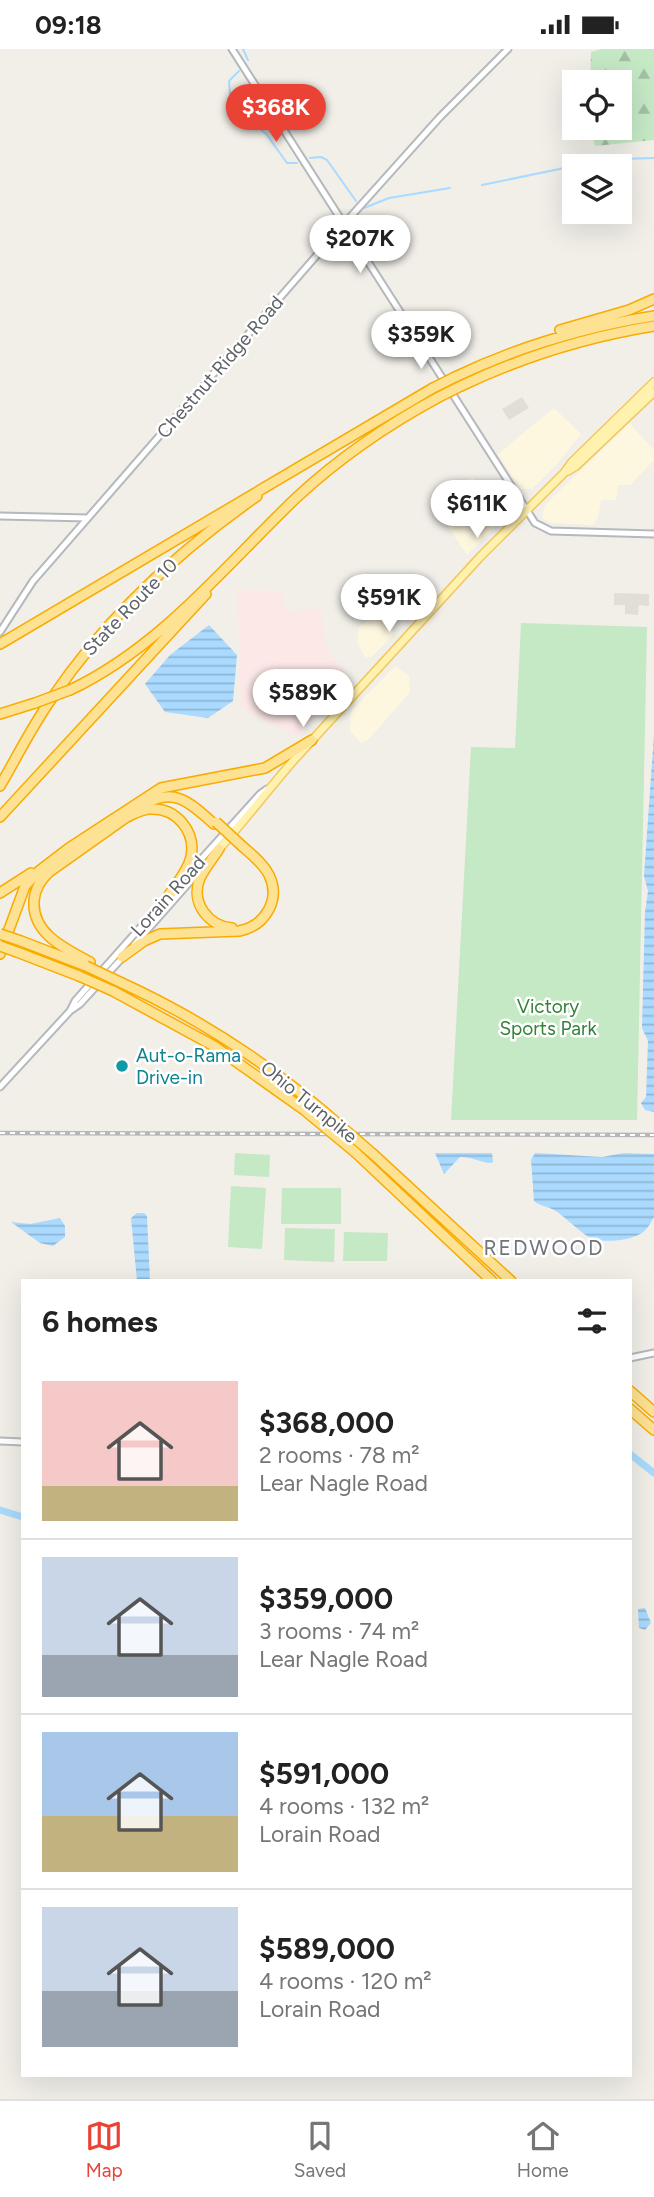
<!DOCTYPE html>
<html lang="en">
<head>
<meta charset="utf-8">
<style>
  :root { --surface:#fff; --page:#f6f6f6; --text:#222; --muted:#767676; --line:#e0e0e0; --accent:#ea4335 }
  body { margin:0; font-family:Figtree,sans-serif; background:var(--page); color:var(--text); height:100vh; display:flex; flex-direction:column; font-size:26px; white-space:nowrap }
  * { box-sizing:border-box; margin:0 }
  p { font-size:23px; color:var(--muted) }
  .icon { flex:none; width:38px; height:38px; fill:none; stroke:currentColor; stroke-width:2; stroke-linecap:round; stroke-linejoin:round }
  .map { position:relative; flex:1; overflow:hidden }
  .details { position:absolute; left:21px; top:1230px; width:611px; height:798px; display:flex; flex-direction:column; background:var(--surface); border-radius:0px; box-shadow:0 7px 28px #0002 }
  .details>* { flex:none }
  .buttons { position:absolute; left:562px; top:21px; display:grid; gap:14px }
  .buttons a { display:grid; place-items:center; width:70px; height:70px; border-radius:0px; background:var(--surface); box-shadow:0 7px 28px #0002; font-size:35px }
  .price { position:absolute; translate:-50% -60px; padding:0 16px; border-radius:24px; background:#fff; color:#222; font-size:23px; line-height:46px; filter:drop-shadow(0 2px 4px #0008) }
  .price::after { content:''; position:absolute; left:50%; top:42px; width:21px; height:16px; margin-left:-10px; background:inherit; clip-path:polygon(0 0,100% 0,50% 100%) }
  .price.selected { background:var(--accent); color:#fff }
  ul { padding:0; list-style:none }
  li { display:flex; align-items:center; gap:21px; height:175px; padding:0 21px }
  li+li { border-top:2px solid var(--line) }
  li span { display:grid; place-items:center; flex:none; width:196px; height:140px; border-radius:0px; color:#555 }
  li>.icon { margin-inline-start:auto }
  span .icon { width:84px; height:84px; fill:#fffc; stroke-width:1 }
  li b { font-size:30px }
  h2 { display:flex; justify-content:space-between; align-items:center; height:84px; padding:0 21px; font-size:30px }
  .status { display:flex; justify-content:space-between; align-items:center; height:49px; padding:0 35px; background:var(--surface); direction:ltr }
  .status svg { height:19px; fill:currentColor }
  .tabs { display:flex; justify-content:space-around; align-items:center; height:98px; border-top:2px solid var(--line); background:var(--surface); font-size:19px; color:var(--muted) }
  .tabs a { display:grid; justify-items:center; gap:4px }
  .tabs .selected { color:var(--accent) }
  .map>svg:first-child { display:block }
  .commercial { fill:#fef7e0 }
  .education { fill:#e1ded6 }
  .medical { fill:#fce8e6 }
  .green { fill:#c5e8c5 }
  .forest { fill:url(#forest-firs) }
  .water { fill:url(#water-rules) }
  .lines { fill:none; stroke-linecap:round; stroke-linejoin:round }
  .stream { stroke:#aadaff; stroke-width:2 }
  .river { stroke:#aadaff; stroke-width:7 }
  .minor-casing { stroke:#b5b8bc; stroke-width:9 }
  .major-casing { stroke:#f2c960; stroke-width:10 }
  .highway-casing { stroke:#f9ab00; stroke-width:12 }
  .minor { stroke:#fff; stroke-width:5 }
  .major { stroke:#fff2af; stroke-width:7 }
  .highway { stroke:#fde293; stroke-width:9 }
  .rail-casing { stroke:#b6b7b8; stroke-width:4.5 }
  .rail { stroke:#fff; stroke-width:2; stroke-dasharray:5; stroke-linecap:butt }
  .highway-bridge-casing { stroke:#f9ab00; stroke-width:12; stroke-linecap:butt }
  .highway-bridge { stroke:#fde293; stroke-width:9 }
  .culture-dot { fill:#0f9aa8; stroke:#fff; stroke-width:2.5 }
  .labels { text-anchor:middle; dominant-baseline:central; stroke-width:5; stroke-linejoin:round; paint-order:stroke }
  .street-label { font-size:19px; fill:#5f6368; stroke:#fff }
  .park-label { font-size:19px; fill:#348238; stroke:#fff }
  .culture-label { font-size:19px; fill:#0d838f; stroke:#fff; text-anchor:start }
  .neighbourhood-label { font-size:21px; letter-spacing:2px; fill:#70757a; stroke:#fff }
</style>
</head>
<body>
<div class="status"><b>09:18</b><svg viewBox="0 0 49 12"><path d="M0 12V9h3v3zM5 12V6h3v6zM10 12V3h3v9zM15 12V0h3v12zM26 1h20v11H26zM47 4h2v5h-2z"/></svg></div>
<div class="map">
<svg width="654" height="2050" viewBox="0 0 654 2050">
  <defs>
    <pattern id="forest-firs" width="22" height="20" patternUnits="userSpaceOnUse" patternTransform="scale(1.75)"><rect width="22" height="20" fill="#c5e8c5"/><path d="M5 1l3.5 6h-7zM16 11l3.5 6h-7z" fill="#a3c0a4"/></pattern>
    <pattern id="water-rules" width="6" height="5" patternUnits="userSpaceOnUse" patternTransform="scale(1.75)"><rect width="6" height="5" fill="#aadaff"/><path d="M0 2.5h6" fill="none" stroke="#8eb4d2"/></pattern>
  </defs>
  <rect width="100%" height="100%" fill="#f1efe8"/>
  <!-- commercial -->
  <path class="commercial" d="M554,359l27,26 -24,30 -25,25h-11l-23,-35z
    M629,374l25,27v10l-24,25h-12l-2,15h-15l-3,18 -6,7 -41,-2 -9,-5 3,-13z
    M473,428l28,44 -34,34 -28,-42 26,-28 -1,-3z
    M372,568l9,2 13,14 -22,24h-7l-8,-15 2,-15z
    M395,617l14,10 1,16 -42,48 -7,3 -11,-12 1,-20z"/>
  <!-- education -->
  <path class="education" d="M522,348l7,11 -20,12 -7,-11z
    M614,544l35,1v12l-10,-1 -1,10 -13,-1v-9h-11z"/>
  <!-- medical -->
  <path class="medical" d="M237,541l46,1 2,21 36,-4 5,41 26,32 -56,55 -55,-28z"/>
  <!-- green -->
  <path class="green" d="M521,574l126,4 -10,493h-186l20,-373 44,1z
    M235,1104l35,2 -1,22 -35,-2z
    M231,1137l35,2 -4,61 -34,-2z
    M282,1139h59v36h-60z
    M285,1179l50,1 -1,33 -50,-2z
    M344,1183l44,1 -1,28h-44z"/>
  <!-- forest -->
  <path class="forest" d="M602,0h52v91l-59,6 -4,-18h29v-46h-30l1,-30z"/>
  <!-- water -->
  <path class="water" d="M209,576l28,30 -4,46 -25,17 -43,-6 -20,-28 25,-29z
    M654,685v378l-9,-2 -4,-7 5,-6 2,-56 -6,-13 3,-116 3,-21 -4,-15z
    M435,1104h57l1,8 -1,2c-13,0 -17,-6 -32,-6l-16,17z
    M535,1104l67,4 22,-4 30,1v63c-3,6 -8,14 -14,17 -12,7 -40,10 -53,2 -12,-8 -21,-19 -33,-26 -7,-4 -14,-4 -20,-9l-3,-41z
    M137,1164h7l3,3 3,65h-13l-6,-63z
    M60,1169l5,8v11l-12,9 -13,-3 -29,-21 19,2z
    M645,1559l6,15 -6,7 -6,-2 -1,-19z"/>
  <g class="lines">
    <!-- stream -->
    <path class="stream" d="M243,0l5,11
      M239,22l-10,10 1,13 11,5 17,28 9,8 20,28h10
      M310,109l11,-1 6,3 29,41
      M575,117l46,-7 33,-1
      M482,136l92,-19
      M364,159l25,-10 61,-10"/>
    <!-- river -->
    <path class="river" d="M630,1405l24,19
      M0,1461l23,7"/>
    <!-- minor casing -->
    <g class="minor-casing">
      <path id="minor" d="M232,0l303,474 16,8 103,3
        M0,467l88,2
        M0,583l33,-51 311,-357 96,-107 68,-68
        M186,827l74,-82 7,-5
        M134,896l68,-77
        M70,962l5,-10 95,-107
        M0,1038l70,-76 10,-7 43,-47
        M630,1309l24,-5
        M0,1392l23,1"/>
    </g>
    <!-- major casing -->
    <g class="major-casing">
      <path id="major" d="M568,422l8,-5 78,-74
        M219,800c26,-29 49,-59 74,-88l187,-204 84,-84 8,-11 82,-80"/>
    </g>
    <!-- highway casing -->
    <g class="highway-casing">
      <path id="highway" d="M560,281l69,-20 25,-11
        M455,328c63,-30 130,-50 199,-61
        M461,337c61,-29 126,-49 193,-60
        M0,595l433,-256
        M70,641c91,-43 155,-124 226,-192 43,-40 91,-73 143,-101
        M0,665l35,-11
        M0,737c17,-29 32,-60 52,-88 55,-81 125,-146 205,-202
        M145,755c31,-18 47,1 69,20
        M0,768l206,-223
        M125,769c9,-4 16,-9 26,-9 26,-1 45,23 40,48 -3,14 -15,27 -22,38
        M219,800c-6,9 -14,19 -19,29 -10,24 8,48 32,50
        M0,844l31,-20
        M21,892l65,25
        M17,903l62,24
        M0,905l25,-68 14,-15 30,-23 92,-60 104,-20 47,-28
        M122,908l22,-16 16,-7 79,-3c26,-5 42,-31 30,-56 -6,-12 -18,-21 -27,-29
        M90,913c-24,-13 -58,-28 -56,-61 1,-12 6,-20 15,-29l79,-56
        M122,934c72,33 139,76 200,127
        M113,942l101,55 89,63
        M356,1104l136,128
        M373,1105l138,127
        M630,1342l24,21
        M630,1360l24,21"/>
    </g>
    <!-- minor -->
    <use href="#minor" class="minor"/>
    <!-- major -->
    <use href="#major" class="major"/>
    <!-- highway -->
    <use href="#highway" class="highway"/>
    <!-- rail casing -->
    <g class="rail-casing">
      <path id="rail" d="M0,1084l654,2"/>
    </g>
    <!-- rail -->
    <use href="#rail" class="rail"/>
    <!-- highway-bridge casing -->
    <g class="highway-bridge-casing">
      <path id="highway-bridge" d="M433,339l22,-11
        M439,348l22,-11
        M35,654l35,-13
        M216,773l26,24
        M0,885l21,7
        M0,897l17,6
        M86,917l36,17
        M79,927l34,15
        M303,1060l53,44
        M322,1061l51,44"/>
    </g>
    <!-- highway-bridge -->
    <use href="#highway-bridge" class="highway-bridge"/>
  </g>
  <!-- markers -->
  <circle class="culture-dot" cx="122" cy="1017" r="7"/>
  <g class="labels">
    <!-- street labels -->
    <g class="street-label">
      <text transform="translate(220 318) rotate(-49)">Chestnut Ridge Road</text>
      <text transform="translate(130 558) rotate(-46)">State Route 10</text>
      <text transform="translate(168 847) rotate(-48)">Lorain Road</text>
      <text transform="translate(309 1053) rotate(39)">Ohio Turnpike</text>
    </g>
    <!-- park labels -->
    <g class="park-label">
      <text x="548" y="957">Victory<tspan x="548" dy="22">Sports Park</tspan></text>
    </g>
    <!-- culture labels -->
    <g class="culture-label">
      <text x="136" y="1006">Aut-o-Rama<tspan x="136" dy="22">Drive-in</tspan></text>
    </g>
    <!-- neighbourhood labels -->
    <g class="neighbourhood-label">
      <text x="544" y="1198">REDWOOD</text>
    </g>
  </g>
</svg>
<div class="buttons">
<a><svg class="icon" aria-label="locate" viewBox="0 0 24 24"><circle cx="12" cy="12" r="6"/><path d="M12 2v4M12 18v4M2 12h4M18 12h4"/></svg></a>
<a><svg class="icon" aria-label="layers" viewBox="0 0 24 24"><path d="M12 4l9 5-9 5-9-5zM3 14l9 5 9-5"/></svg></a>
</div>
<b class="price selected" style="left:276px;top:95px">$368K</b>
<b class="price" style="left:360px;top:226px">$207K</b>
<b class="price" style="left:421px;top:322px">$359K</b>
<b class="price" style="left:477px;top:491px">$611K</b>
<b class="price" style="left:389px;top:585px">$591K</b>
<b class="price" style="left:303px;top:680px">$589K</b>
<section class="details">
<h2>6 homes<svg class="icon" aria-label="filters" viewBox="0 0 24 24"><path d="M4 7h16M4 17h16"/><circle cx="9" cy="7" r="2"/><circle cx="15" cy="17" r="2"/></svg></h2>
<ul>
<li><span style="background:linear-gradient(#f6c9c9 75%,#c2b280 0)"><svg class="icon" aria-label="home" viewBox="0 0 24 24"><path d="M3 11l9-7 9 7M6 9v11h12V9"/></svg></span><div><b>$368,000</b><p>2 rooms · 78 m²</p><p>Lear Nagle Road</p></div></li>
<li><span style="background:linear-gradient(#c9d6e8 70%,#9aa5b1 0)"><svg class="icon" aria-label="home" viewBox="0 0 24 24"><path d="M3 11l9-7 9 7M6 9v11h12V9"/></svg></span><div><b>$359,000</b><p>3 rooms · 74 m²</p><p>Lear Nagle Road</p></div></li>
<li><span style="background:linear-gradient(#a9c7e8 60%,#c2b280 0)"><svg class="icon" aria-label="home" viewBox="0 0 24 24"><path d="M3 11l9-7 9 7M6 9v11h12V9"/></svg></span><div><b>$591,000</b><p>4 rooms · 132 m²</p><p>Lorain Road</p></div></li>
<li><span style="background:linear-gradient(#c9d6e8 60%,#9aa5b1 0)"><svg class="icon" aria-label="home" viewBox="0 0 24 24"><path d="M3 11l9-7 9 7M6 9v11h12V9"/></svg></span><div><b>$589,000</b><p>4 rooms · 120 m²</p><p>Lorain Road</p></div></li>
</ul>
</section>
</div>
<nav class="tabs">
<a class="selected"><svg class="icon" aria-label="map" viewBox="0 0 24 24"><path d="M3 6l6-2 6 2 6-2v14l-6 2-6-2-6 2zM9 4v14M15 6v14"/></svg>Map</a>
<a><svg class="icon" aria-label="saved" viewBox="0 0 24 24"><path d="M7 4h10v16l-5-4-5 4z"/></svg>Saved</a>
<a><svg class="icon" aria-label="home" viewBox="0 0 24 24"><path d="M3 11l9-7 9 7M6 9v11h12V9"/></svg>Home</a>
</nav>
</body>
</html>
